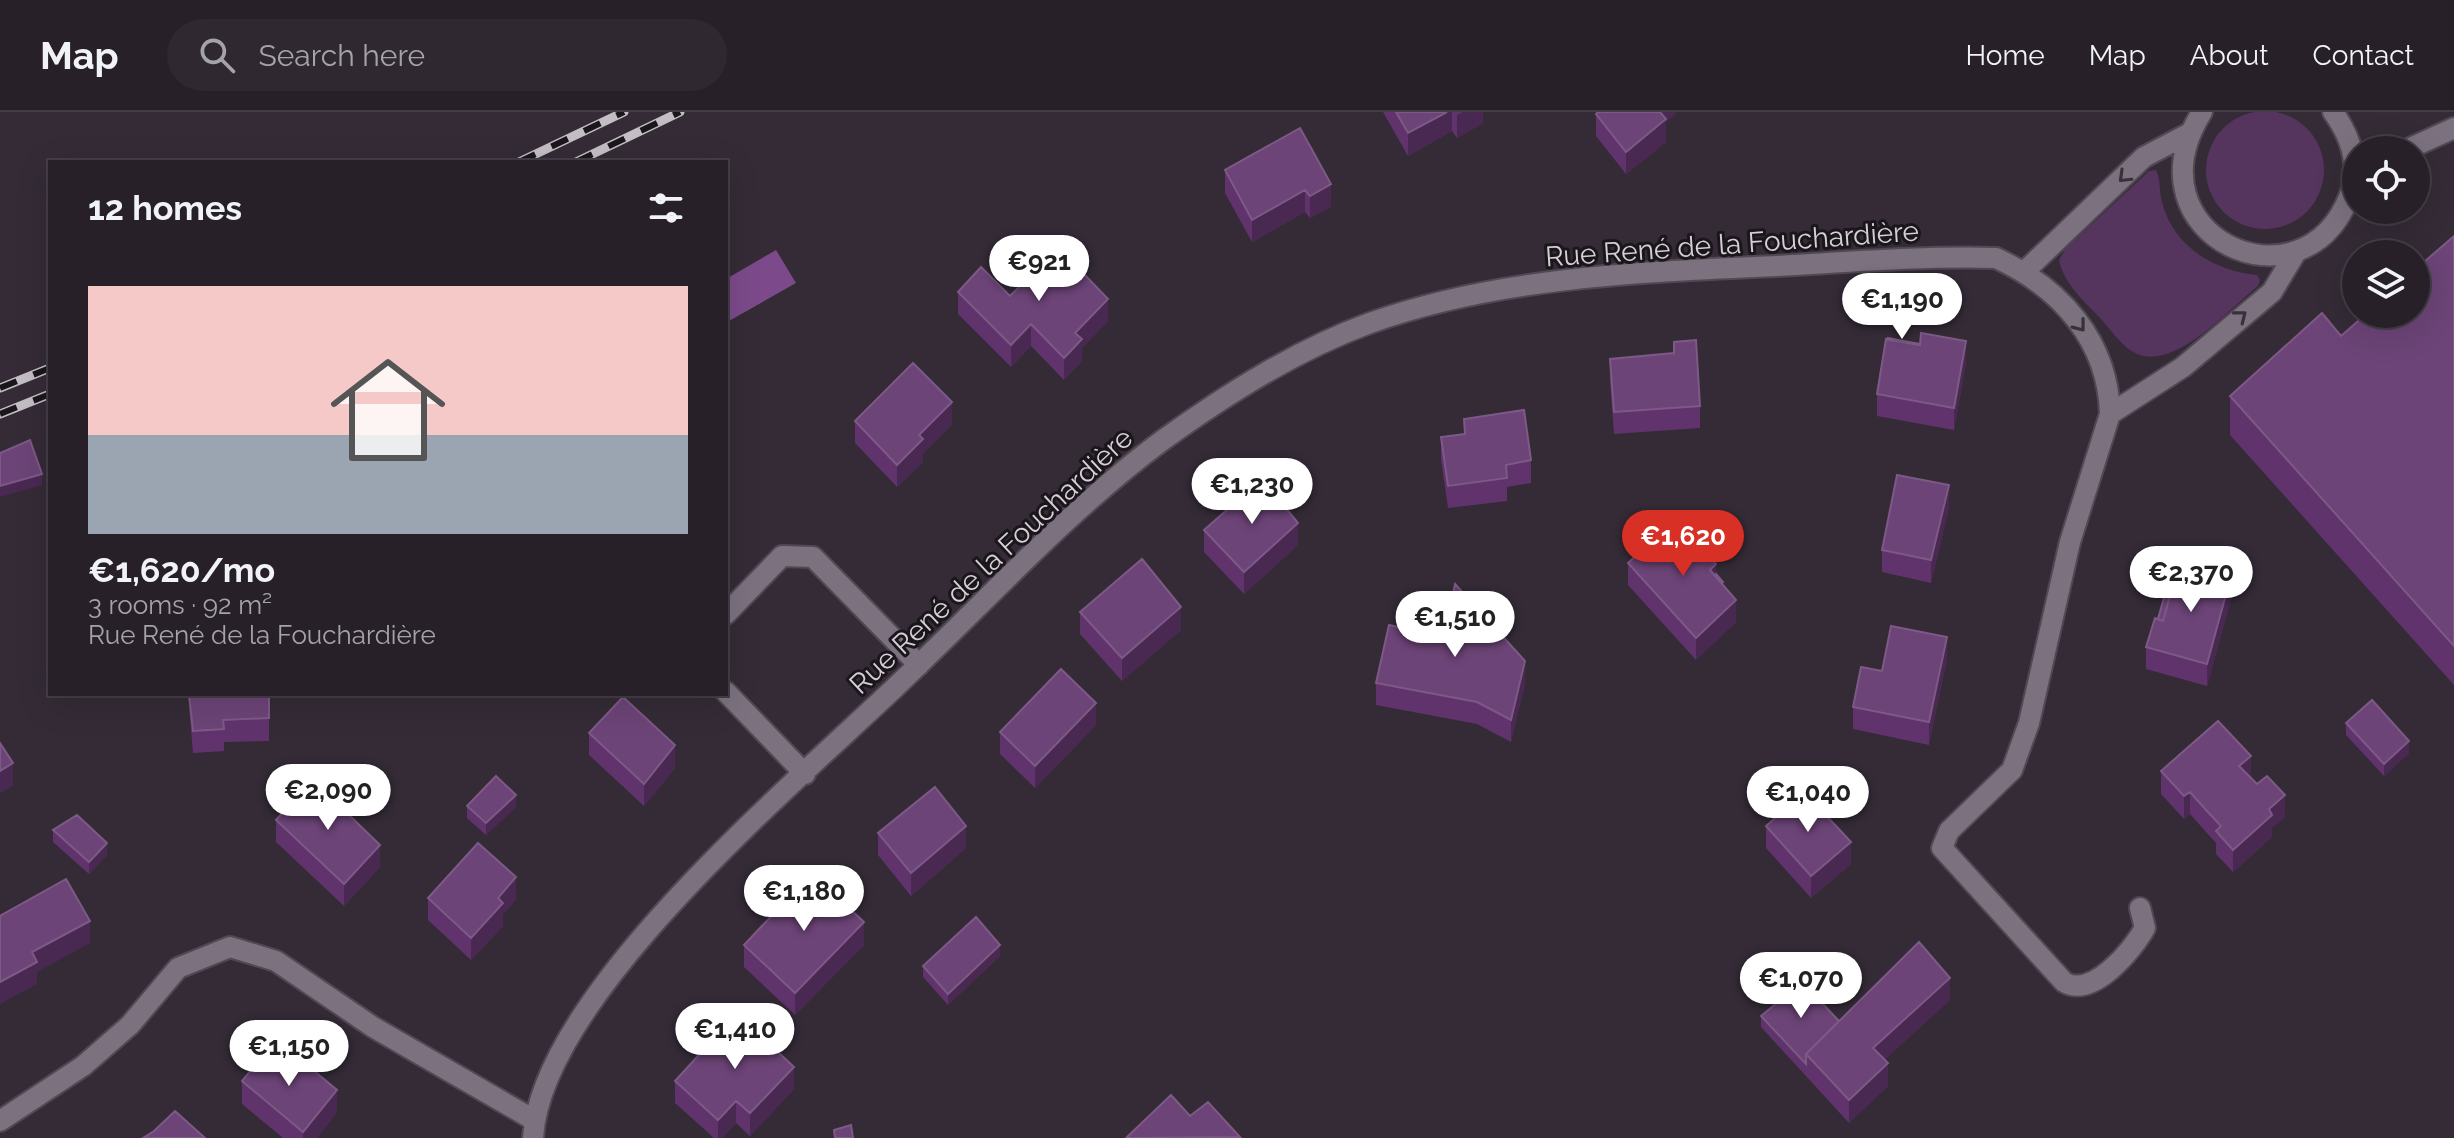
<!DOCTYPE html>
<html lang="en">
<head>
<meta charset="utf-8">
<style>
  :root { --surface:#272029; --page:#2f2831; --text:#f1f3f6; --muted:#a4a3a8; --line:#433e46; --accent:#d93025 }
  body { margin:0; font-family:Raleway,sans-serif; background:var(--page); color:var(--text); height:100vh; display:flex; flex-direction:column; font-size:30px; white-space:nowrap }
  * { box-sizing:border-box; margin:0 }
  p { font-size:26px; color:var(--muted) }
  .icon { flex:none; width:44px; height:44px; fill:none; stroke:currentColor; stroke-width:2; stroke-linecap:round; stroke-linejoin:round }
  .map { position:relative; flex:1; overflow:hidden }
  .panel { position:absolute; left:48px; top:48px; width:680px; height:536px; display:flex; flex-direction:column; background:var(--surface); border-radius:0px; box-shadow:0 8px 32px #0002,0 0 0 2px var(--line) }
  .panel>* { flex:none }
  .tools { position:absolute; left:2342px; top:24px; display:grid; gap:16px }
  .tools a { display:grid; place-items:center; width:88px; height:88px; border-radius:50%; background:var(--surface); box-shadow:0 8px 32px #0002,0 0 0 2px var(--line); font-size:40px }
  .price { position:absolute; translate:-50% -68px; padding:0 18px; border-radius:28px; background:#fff; color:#222; font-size:26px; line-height:52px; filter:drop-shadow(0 2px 4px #0008) }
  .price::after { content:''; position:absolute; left:50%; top:48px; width:24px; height:18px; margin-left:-12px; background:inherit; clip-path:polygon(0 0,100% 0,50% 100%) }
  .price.active { background:var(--accent); color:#fff }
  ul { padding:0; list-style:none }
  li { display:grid; align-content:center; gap:16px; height:424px; padding:0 40px }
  li span { display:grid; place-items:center; height:248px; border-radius:0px; color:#555 }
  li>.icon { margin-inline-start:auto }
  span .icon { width:144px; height:144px; fill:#fffc; stroke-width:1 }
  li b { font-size:34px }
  h2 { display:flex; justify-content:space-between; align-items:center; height:96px; padding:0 40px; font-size:34px }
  header { display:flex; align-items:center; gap:48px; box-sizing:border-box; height:112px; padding:0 40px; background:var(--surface); border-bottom:2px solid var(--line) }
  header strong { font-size:38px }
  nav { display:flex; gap:44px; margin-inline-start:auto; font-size:28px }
  .search { width:560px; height:72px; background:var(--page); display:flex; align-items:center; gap:20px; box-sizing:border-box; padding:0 28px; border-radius:44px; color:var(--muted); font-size:30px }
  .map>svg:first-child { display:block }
  .green { fill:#55345e }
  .water { fill:#7c4a8a }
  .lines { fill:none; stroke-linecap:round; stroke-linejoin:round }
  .minor-casing { stroke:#504852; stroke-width:24 }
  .minor { stroke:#7c727f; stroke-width:20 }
  .rail-casing { stroke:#c3bdc4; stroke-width:9 }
  .rail { stroke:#1a161b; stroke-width:6; stroke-dasharray:18; stroke-linecap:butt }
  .wall { fill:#60336c }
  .shaded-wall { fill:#492952 }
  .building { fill:#6c4477; stroke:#7d5986; stroke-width:2 }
  .oneway { stroke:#373239 }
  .labels { text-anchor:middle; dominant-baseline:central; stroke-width:6; stroke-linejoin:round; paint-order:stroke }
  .street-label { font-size:28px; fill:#d5cfd6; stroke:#1a161b }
</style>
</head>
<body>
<header>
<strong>Map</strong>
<div class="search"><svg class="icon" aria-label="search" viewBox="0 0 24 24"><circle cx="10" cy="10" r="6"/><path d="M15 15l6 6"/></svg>Search here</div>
<nav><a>Home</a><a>Map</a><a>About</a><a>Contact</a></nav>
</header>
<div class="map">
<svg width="2454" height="1026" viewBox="0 0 2454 1026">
  <rect width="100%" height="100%" fill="#342b37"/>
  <!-- green -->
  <path class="green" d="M2206 58a59 59 0 1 1 118 0a59 59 0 1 1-118 0Z
    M2156,58c5,11 3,21 6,32 11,44 52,69 95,73l3,5 -2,6c-30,24 -89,92 -128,64 -11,-8 -20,-21 -29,-31 -17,-18 -37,-35 -42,-59l6,-11 84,-78z"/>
  <!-- water -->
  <path class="water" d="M776,138l20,33 -67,38 -3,-42z"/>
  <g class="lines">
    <!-- minor casing -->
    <g class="minor-casing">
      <path id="minor" d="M2202,0c-77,124 100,204 147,85 12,-30 2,-60 -16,-85
        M2406,38l48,-22
        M2025,159l119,-114 44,-23
        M2110,302l-40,128 -41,181 -17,47 -63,61 -7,17 122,134c28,17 68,-31 81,-54l-5,-20
        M726,502l56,-58 31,1 106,108
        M726,580l79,82
        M0,1009l83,-55 47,-41 48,-57 52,-21 46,14 97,66 161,93
        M533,1026c8,-145 271,-362 374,-462 84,-80 163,-167 256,-236 64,-46 133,-90 207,-117 129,-46 271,-51 407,-57 73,-4 146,-10 219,-8 65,30 112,83 114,156l73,-47 89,-75 24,-40"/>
    </g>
    <!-- minor -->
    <use href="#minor" class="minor"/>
    <!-- rail casing -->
    <g class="rail-casing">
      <path id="rail" d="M519,50l105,-50
        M576,50l104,-50
        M0,276l50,-20
        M0,302l50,-20"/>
    </g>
    <!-- rail -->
    <use href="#rail" class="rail"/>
  </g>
  <!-- wall -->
  <path class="wall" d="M1383,0h100v11l-26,15 -5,-7 -44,25z
    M1676,0v1l-10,9v20l-40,32 -30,-38v-22z
    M1300,16l31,79 -21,11 -5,-6 -53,30 -27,-49v-23z
    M2454,124v449l-224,-250v-39l111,-60z
    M958,180l52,4 98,25 -26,27v13l-18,19 -33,-34 -20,21 -53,-53z
    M1610,247l90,47v22l-86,6 -4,-53z
    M1966,251l-12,67 -77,-14v-22z
    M1464,307l67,41v23l-24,4v14l-59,7 -7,-49v-22l23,-3z
    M855,309l97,3 -29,29v9l-26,25 -42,-44z
    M1949,395l-18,76 -49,-11v-22z
    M1204,418l94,15 -54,49 -40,-42z
    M1628,451l88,11 7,11 13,37 -40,38 -68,-75z
    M2231,487l-24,87 -61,-17v-22l12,-28z
    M1080,500l101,18 -59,51 -42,-47z
    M1447,510l78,61 -14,59 -34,-18 -101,-19v-22l42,-52z
    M1947,547l-18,86 -76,-16v-22z
    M188,582h81v47l-45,1v9l-31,2z
    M2346,611l63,30 -25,23 -38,-41z
    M1096,613l-61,63 -35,-34v-22z
    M589,621l86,35 -31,38 -55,-51z
    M2161,659l90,7 34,39 -13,11v9l-39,35 -17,-18v-11l-10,-11 -16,-18 -6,5 -23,-25z
    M467,694l49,1 -30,28 -19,-17z
    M276,708l104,47 -36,39 -68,-64z
    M1766,714l85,38 -40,34 -45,-50z
    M53,718l54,25 -18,19 -36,-32z
    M878,721l88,15 -55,48 -33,-41z
    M428,786l88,1 -13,15v12l-32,34 -43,-40z
    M744,833h120l-69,70 -51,-48z
    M1000,844l-52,49 -25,-28v-11z
    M1950,888l-66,60 4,26 -39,37 -88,-96v-11l78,5z
    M723,926l71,51 -44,47 -14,-13 -14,15h-8l-39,-35v-22z
    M242,969l95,31 -20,26h-34l-41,-34z"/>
  <!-- shaded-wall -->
  <path class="shaded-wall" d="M1447,0h5v19l-44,25v-23z
    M1463,0h20v11l-26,15v-23z
    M1657,0h19v1l-10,9v20l-40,32v-22z
    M1331,72v23l-21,11v-22z
    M1305,78v22l-53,30v-22z
    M1108,187v22l-26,27v13l-18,19v-22l11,-25z
    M1031,212v22l-20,21v-22z
    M1966,229v22l-12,67v-22z
    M952,290v22l-29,29v9l-26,25v-22l22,-30z
    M42,362v11l-42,12v-11z
    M1949,373v22l-18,76v-23z
    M1298,411v22l-54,49v-22z
    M1716,452v22l-6,-16z
    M2231,464v23l-24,87v-22z
    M1736,488v22l-40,38v-22z
    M1181,495v23l-59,51v-23z
    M1947,525v22l-18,86v-23z
    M1525,549v22l-14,59v-22z
    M1096,591v22l-61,63v-22z
    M2409,629v12l-25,23v-12z
    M675,633v23l-31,38v-22z
    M2251,644v23l-12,-13z
    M13,651v23l-13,7v-22z
    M2190,680v22l-6,5v-23z
    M516,683v12l-30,28v-12z
    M2285,683v22l-13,11v9l-39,35v-22l36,-41z
    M966,714v22l-55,48v-23z
    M1851,730v22l-40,34v-22z
    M107,731v12l-18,19v-12z
    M380,733v22l-36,39v-22z
    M516,765v22l-13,15v12l-32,34v-22l27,-40z
    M90,809v22l-53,29v12l-37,20v-22l32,-30z
    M864,810v23l-69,70v-22z
    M1000,833v11l-52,49v-11z
    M1950,866v22l-77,70v-22z
    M1888,951v23l-39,37v-23z
    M794,955v22l-44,47v-23z
    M337,978v22l-20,26h-14v-6z
    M736,989v22l-14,15h-4v-18z"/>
  <!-- building -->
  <path class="building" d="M1396,0h51l-39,21z
    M1598,0h62l6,7 -40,33 -30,-38z
    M1300,16l31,56 -21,12 -5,-6 -53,30 -27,-50z
    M2454,124v410l-224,-250 92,-83 19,23 25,-22h50v-45z
    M1059,136l49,51 -33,34 7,6 -18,19 -33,-34 -20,21 -53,-53 23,-25 29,29z
    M1921,221l45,8 -12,67 -77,-14 9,-55 34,6z
    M1888,226l32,6v1l-32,-5z
    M1696,228l4,66 -86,6 -4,-53 64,-6v-11z
    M913,251l39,39 -33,33 4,4 -26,26 -42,-44z
    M1524,298l7,50 -25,5 1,13 -59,8 -7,-49 24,-3 -1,-15z
    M30,328l12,34 -42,12v-33z
    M1897,363l52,10 -18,75 -49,-10z
    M1262,367l36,44 -54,49 -40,-42z
    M1675,407l41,45 -6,6 26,30 -40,38 -68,-75z
    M1142,447l39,48 -59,51 -42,-46z
    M2180,448l51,16 -24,88 -61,-17 9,-29 8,3z
    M2172,457l5,1 -14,51 -5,-2z
    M1716,462l7,8 -2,1 -6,-7z
    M1455,472l70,77 -14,59 -34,-18 -101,-19 13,-58 29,6 3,-15 26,6z
    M1891,514l56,11 -18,85 -76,-15 8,-40 21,4z
    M1061,557l35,34 -61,63 -35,-34z
    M189,582h80v24l-46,2 1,9 -31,2z
    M623,585l52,48 -31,39 -55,-51z
    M2372,588l37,41 -25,23 -38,-41z
    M2218,609l33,35 -12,10 18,18 10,-8 18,19 -16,14 3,6 -39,35 -17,-19 5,-5 -15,-16 -16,-18 -6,4 -23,-25z
    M0,631l13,20 -13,8z
    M496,664l20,19 -30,28 -19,-17z
    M312,667l68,66 -36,39 -68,-64z
    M935,675l31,39 -55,47 -33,-40z
    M1804,680l47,50 -40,34 -45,-50z
    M77,703l30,28 -18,19 -36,-32z
    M478,731l38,34 -18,21 5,5 -32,35 -43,-40z
    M812,761l52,49 -69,71 -51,-48z
    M66,767l24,42 -58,31 5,10 -37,20v-66z
    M976,805l24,28 -52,49 -25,-28z
    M1919,830l31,36 -77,70 15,15 -39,37 -43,-46z
    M1802,870l37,39 -33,33v10l-45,-48z
    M743,907l51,48 -44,46 -14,-12 -18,19 -43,-39 43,-47 5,4z
    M272,932l32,27 4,-5 29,24 -34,42 -61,-51z
    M1171,983l19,21 18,-14 32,35 -114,1z
    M175,999l30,27h-62l11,-7z
    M851,1013l2,13h-18l-1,-8z"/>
  <!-- one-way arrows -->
  <defs><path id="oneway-chevron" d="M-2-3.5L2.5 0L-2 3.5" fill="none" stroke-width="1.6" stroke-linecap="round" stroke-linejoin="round" transform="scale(2)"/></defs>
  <g class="oneway">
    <use href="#oneway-chevron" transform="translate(2124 65) rotate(136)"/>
    <use href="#oneway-chevron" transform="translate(2241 204) rotate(-38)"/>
    <use href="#oneway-chevron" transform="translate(2080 214) rotate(52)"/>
  </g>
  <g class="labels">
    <!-- street labels -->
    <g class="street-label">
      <text transform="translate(1732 132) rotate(-4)">Rue René de la Fouchardière</text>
      <text transform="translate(991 449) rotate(-43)">Rue René de la Fouchardière</text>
    </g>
  </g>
</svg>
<div class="tools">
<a><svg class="icon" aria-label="locate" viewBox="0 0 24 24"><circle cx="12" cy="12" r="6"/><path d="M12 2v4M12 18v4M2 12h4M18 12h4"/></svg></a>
<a><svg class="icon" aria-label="layers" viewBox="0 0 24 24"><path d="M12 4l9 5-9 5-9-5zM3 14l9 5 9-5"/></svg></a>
</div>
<b class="price" style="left:1039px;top:191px">€921</b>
<b class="price" style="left:1902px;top:229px">€1,190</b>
<b class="price" style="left:1252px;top:414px">€1,230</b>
<b class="price active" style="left:1683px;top:466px">€1,620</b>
<b class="price" style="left:2191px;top:502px">€2,370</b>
<b class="price" style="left:1455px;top:547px">€1,510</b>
<b class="price" style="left:328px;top:720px">€2,090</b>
<b class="price" style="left:1808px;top:722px">€1,040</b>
<b class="price" style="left:804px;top:821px">€1,180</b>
<b class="price" style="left:1801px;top:908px">€1,070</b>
<b class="price" style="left:735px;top:959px">€1,410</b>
<b class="price" style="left:289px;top:976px">€1,150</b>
<section class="panel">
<h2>12 homes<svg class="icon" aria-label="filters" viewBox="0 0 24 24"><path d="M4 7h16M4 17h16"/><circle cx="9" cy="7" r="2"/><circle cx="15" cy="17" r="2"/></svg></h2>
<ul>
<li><span style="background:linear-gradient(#f6c9c9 60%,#9aa5b1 0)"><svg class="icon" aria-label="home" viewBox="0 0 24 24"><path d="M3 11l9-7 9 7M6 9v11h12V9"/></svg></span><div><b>€1,620/mo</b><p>3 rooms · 92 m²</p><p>Rue René de la Fouchardière</p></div></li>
</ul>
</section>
</div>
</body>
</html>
